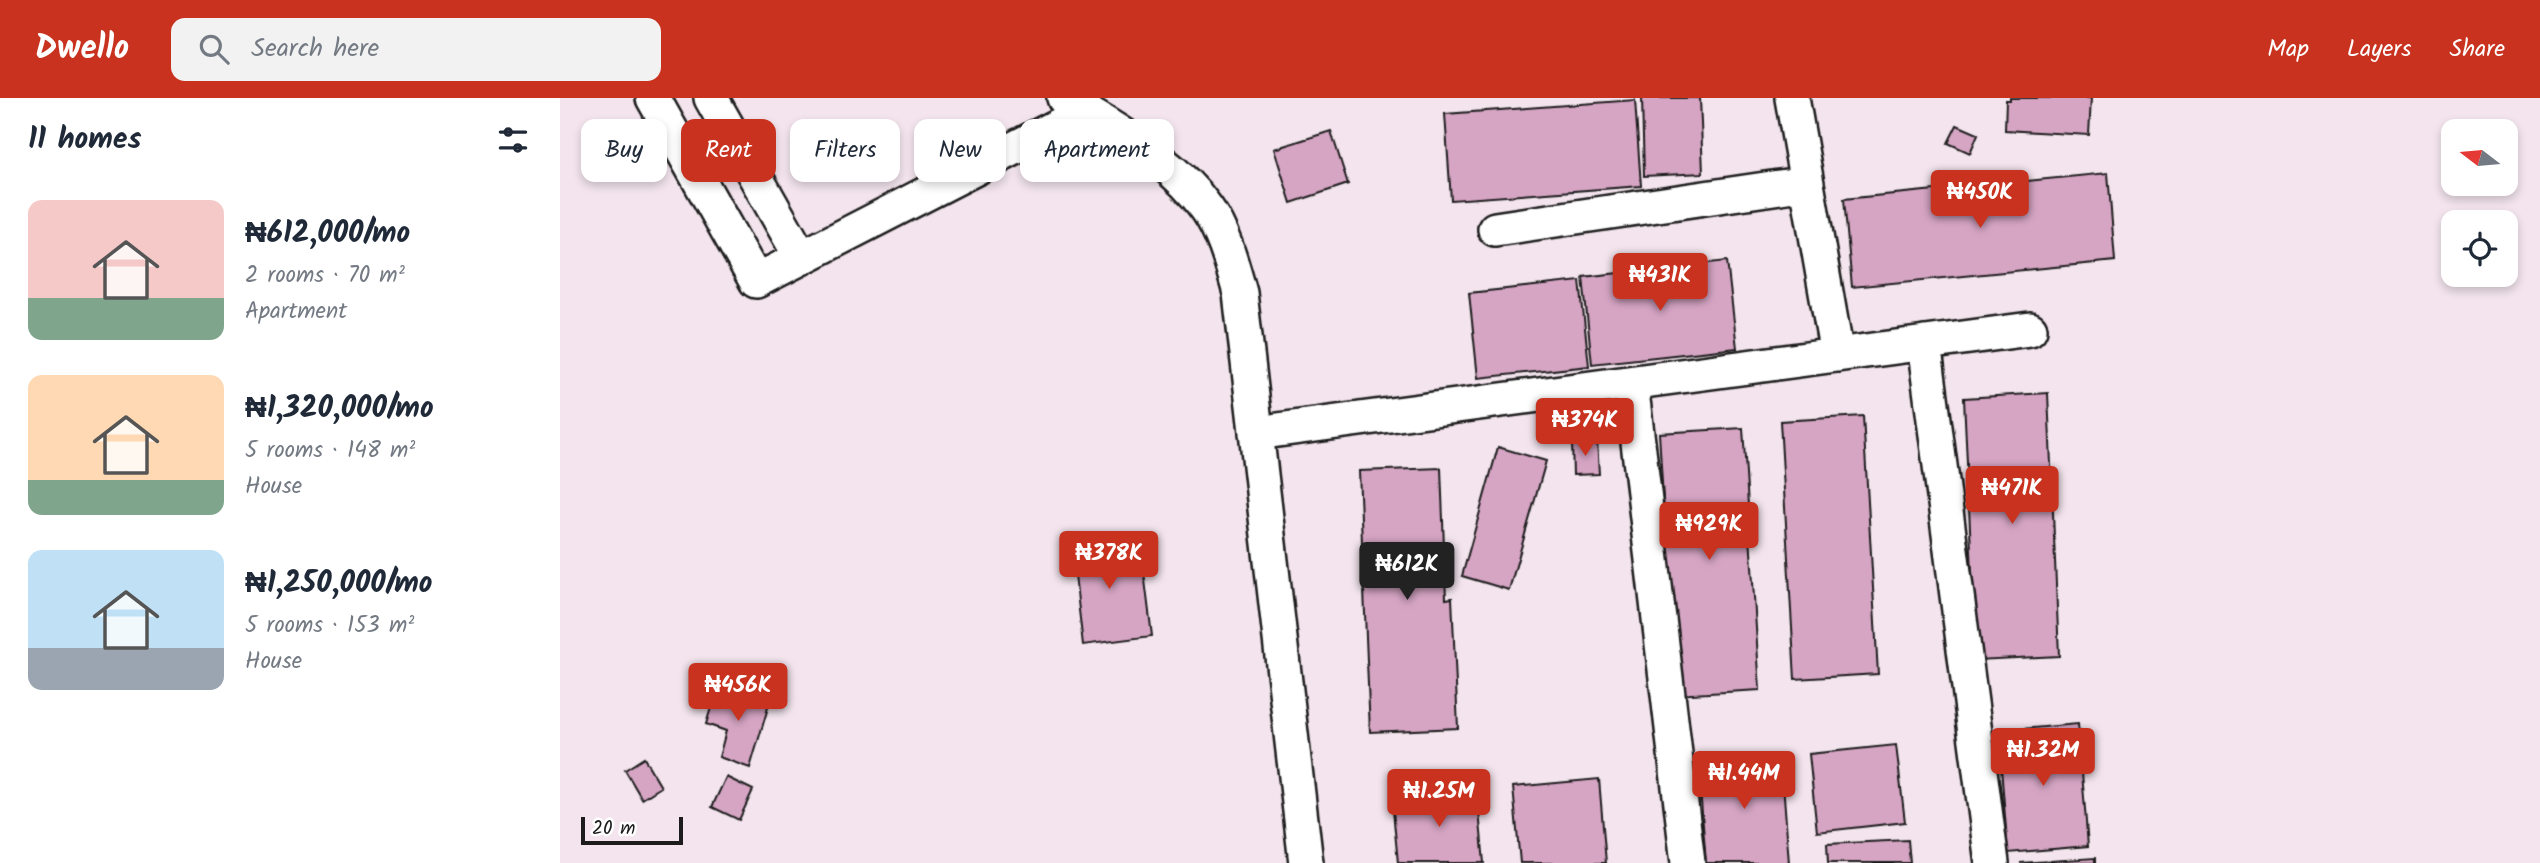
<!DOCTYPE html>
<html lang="en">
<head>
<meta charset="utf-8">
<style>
  :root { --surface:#fff; --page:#f2f2f3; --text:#1f2937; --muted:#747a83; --accent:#c8321e }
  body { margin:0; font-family:Kalam,sans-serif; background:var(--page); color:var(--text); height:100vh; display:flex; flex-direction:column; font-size:26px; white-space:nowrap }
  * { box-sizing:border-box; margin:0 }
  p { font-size:23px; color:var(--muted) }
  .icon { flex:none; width:38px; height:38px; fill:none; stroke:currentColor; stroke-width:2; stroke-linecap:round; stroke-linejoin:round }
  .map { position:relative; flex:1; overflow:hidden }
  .sheet { display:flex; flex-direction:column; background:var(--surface); width:560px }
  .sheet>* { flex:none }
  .top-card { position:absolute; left:21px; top:21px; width:665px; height:63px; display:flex; gap:14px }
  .needle { width:46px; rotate:286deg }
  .tools { position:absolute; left:1881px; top:21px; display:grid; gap:14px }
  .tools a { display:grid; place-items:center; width:77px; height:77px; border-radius:14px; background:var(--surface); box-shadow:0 4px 10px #0003; font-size:35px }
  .scale { position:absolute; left:21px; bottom:18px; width:102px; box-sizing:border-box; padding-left:7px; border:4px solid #1c1c1c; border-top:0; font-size:19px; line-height:24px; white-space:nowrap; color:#1c1c1c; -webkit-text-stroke:5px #fff; paint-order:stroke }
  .price { position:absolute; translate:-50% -60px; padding:0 16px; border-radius:7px; background:var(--accent); color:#fff; font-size:23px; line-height:46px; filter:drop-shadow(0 2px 4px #0008) }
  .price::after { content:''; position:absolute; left:50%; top:42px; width:21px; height:16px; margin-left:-10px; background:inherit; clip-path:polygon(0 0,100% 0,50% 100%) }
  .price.selected { background:#222; color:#fff }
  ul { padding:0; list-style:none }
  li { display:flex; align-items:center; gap:21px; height:175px; padding:0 28px }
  li span { display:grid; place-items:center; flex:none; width:196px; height:140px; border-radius:14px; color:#555 }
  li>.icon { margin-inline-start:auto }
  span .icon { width:84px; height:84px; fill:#fffc; stroke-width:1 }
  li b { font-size:30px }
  h2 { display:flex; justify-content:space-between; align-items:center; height:84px; padding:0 28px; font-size:30px }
  .chip { padding:0 24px; border-radius:14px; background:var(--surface); box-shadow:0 4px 10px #0003; font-size:24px; line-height:63px }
  .chip.selected { background:var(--accent); color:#fff }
  header { display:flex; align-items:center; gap:42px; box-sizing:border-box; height:98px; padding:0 35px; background:var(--accent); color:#fff }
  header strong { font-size:33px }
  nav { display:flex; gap:38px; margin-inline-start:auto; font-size:24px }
  .search { width:490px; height:63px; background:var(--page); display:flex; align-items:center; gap:18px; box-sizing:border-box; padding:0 24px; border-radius:14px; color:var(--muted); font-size:26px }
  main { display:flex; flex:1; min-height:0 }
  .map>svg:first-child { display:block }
  .building { fill:#d6a5c4; stroke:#1c1c1c; stroke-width:2 }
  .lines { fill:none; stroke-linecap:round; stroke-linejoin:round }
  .minor-casing { stroke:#1c1c1c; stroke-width:38 }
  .minor { stroke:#fff; stroke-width:33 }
</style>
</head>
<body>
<header>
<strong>Dwello</strong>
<div class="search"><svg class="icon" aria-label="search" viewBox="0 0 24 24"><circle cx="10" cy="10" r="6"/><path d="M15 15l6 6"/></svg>Search here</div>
<nav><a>Map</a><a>Layers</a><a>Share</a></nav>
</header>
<main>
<section class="sheet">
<h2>11 homes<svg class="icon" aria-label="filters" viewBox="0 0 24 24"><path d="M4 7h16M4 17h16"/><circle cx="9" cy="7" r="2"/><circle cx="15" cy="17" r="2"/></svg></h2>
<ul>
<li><span style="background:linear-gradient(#f6c9c9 70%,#7fa58c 0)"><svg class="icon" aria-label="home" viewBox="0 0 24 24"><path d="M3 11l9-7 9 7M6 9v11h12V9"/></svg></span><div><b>₦612,000/mo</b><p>2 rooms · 70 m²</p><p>Apartment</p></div></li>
<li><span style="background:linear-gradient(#ffd9b3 75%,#7fa58c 0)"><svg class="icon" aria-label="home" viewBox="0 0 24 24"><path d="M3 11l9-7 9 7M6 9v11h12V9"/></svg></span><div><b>₦1,320,000/mo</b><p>5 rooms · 148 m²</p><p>House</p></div></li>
<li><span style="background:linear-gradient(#bfe0f5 70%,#9aa5b1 0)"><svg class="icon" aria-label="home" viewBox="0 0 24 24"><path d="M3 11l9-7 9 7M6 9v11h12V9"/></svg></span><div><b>₦1,250,000/mo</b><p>5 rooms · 153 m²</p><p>House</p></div></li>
</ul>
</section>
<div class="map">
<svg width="1980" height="765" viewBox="0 0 1980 765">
  <rect width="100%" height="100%" fill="#f3e4ed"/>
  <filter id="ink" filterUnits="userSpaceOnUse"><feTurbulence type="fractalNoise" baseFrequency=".0143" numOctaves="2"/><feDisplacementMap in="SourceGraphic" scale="14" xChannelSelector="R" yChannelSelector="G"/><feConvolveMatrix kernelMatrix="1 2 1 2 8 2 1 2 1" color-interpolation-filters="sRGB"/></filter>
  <g filter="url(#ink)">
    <!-- building -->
    <path class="building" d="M1082,0h58l3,75 -59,3z
      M1450,0h81l-2,37 -84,-5 1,-30h4z
      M1075,2l6,86 -190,14 -6,-86z
      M1397,27l21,9 -8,19 -22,-10z
      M771,33l17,53 -57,19 -17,-54z
      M1548,75l7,88 -263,26 -8,-88z
      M1167,163l10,87 -145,16 -9,-87z
      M1020,183l9,85 -111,12 -9,-85z
      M1488,295l11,263 -83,4 -12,-262z
      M1303,318l15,258 -83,5 -15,-258z
      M1183,330l17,262 -85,5 -16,-262z
      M1037,342l2,34 -26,1 -1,-33z
      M938,349l48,14 -37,129 -47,-14z
      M881,370l5,131 6,-1 6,130 -88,4 -11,-261z
      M562,435l4,33 17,-2 9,72 -69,9 -12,-105z
      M158,587l52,16 -20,67 -31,-11 7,-26 -20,-7z
      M1518,626l10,122 -80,7 -10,-122z
      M1336,647l9,77 -88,10 -8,-78z
      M1221,658l8,107h-83l-8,-100z
      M84,660l17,29 -19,12 -17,-29z
      M166,679l27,13 -14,30 -27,-13z
      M1039,681l7,84h-86l-7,-76z
      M917,693l7,72h-86l-6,-63z
      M1348,742l2,23h-82l-1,-19z
      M1535,760v5h-75z"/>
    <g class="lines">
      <!-- minor casing -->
      <g class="minor-casing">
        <path id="minor" d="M93,0l103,183 329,-169
          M151,0l90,159
          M504,0c50,33 108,61 143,111 17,24 25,56 33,84l66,570
          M1232,0l45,257
          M935,131l312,-46
          M1364,245l68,520
          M1071,285l57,480
          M696,335l774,-104"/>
      </g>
      <!-- minor -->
      <use href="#minor" class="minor"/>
    </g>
  </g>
</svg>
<div class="tools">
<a><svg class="needle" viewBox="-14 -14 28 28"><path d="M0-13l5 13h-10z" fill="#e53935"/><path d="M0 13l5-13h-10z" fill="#747a83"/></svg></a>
<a><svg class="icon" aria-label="locate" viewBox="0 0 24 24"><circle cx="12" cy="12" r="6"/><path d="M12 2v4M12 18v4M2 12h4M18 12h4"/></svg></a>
</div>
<div class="scale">20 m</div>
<b class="price" style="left:1420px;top:132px">₦450K</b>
<b class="price" style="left:1100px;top:215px">₦431K</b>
<b class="price" style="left:1025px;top:360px">₦374K</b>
<b class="price" style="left:1452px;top:428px">₦471K</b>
<b class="price" style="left:1149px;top:464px">₦929K</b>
<b class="price" style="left:549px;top:493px">₦378K</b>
<b class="price selected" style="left:847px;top:504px">₦612K</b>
<b class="price" style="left:178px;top:625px">₦456K</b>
<b class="price" style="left:1483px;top:690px">₦1.32M</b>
<b class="price" style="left:1184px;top:713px">₦1.44M</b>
<b class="price" style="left:879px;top:731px">₦1.25M</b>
<div class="top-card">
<a class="chip">Buy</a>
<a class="chip selected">Rent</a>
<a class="chip">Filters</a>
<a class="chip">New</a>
<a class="chip">Apartment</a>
</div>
</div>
</main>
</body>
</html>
